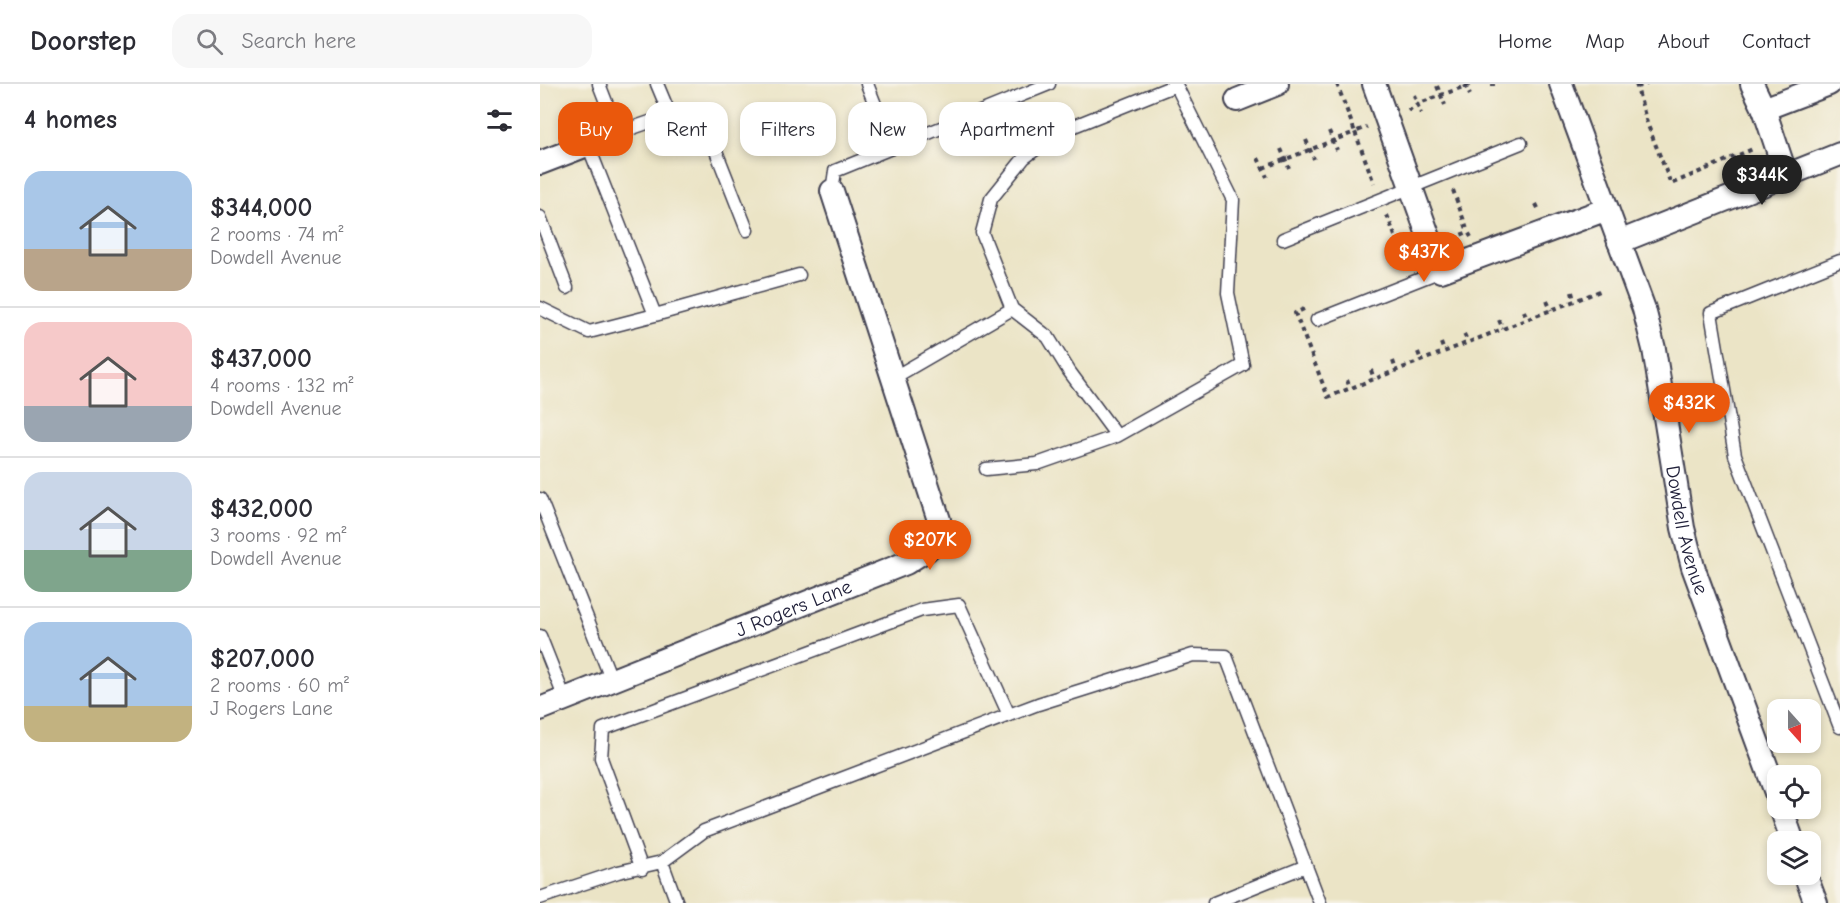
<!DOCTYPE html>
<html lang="en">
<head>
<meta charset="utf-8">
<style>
  :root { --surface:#fff; --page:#f7f7f7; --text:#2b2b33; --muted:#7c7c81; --line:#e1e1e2; --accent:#ea580c }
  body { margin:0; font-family:"Comic Neue",sans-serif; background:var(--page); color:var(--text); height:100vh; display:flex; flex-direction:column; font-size:22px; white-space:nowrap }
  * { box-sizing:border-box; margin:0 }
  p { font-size:20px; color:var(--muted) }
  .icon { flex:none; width:33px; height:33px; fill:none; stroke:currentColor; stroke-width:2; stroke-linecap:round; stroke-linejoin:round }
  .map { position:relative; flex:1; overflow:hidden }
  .details { display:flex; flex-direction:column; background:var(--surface); width:540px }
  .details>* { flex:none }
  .guide { position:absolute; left:18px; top:18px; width:570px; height:54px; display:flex; gap:12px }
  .needle { width:39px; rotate:159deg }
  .buttons { position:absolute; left:1227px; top:615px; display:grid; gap:12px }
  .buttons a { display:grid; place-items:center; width:54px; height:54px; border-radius:12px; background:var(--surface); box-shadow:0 3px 9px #0003; font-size:30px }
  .price { position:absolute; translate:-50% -51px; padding:0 14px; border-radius:21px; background:var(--accent); color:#fff; font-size:20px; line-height:39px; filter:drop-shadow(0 2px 3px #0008) }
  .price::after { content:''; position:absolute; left:50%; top:36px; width:18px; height:14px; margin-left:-9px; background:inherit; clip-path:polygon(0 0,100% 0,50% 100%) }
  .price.current { background:#222; color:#fff }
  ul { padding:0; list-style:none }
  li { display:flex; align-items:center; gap:18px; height:150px; padding:0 24px }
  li+li { border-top:2px solid var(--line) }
  li span { display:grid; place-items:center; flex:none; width:168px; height:120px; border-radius:18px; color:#555 }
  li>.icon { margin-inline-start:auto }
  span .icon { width:72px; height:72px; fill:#fffc; stroke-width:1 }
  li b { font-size:26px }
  h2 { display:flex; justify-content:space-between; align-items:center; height:72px; padding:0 24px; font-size:26px }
  .pill { padding:0 21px; border-radius:18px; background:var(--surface); box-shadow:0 3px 9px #0003; font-size:21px; line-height:54px }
  .pill.current { background:var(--accent); color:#fff }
  header { display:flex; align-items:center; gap:36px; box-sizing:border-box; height:84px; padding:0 30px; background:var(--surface); border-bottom:2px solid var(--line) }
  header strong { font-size:28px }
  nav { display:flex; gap:33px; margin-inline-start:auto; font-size:21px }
  .search { width:420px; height:54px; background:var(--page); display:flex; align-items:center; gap:15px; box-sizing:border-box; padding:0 21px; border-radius:18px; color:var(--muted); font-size:22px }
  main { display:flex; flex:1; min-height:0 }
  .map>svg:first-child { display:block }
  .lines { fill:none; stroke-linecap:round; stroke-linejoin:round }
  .lane-casing { stroke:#403f50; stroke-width:15 }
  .street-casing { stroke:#403f50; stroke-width:26 }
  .path { stroke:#403f50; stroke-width:4; stroke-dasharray:4.5 4.5; stroke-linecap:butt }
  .lane { stroke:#fff; stroke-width:12 }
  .street { stroke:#fff; stroke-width:22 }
  .labels { text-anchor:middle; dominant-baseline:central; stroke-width:4.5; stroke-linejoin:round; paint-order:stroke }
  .street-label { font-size:20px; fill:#22223b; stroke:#f7f3e8 }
</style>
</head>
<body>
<header>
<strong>Doorstep</strong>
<div class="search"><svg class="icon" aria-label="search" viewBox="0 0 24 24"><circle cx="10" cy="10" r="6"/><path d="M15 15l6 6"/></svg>Search here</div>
<nav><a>Home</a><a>Map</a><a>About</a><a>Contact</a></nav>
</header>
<main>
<section class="details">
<h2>4 homes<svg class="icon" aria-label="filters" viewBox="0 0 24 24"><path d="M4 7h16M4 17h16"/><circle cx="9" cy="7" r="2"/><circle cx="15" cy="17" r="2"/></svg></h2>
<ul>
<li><span style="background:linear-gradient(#a9c7e8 65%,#b9a48a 0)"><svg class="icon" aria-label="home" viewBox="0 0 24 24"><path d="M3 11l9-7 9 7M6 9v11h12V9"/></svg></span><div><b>$344,000</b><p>2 rooms · 74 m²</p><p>Dowdell Avenue</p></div></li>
<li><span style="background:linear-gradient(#f6c9c9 70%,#9aa5b1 0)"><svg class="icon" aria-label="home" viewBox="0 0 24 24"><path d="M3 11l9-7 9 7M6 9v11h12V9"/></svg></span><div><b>$437,000</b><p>4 rooms · 132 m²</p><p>Dowdell Avenue</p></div></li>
<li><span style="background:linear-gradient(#c9d6e8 65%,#7fa58c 0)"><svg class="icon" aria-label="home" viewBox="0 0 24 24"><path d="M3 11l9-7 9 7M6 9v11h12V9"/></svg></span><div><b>$432,000</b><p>3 rooms · 92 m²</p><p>Dowdell Avenue</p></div></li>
<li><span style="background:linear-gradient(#a9c7e8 70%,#c2b280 0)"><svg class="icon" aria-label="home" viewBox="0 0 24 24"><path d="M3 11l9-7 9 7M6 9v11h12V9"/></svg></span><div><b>$207,000</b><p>2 rooms · 60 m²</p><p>J Rogers Lane</p></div></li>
</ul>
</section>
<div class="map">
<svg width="1300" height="819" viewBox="0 0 1300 819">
  <rect width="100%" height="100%" fill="#f7f3e8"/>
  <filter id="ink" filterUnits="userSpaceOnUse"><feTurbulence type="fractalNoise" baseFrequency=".0167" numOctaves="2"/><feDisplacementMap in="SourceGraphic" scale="12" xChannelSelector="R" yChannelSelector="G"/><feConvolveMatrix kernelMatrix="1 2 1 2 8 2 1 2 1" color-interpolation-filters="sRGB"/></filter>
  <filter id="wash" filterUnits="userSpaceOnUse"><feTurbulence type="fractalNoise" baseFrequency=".008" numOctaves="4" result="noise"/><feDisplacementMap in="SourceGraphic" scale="24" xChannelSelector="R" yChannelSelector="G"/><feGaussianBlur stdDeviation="1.35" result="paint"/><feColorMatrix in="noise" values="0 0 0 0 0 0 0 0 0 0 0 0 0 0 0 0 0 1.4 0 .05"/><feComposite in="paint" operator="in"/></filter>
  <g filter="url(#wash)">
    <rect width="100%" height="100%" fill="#ebe4c6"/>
  </g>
  <g filter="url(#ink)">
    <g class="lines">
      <!-- lane casing -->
      <g class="lane-casing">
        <path id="lane" d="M59,0l19,49 52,-18
          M117,0l13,31 20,17 24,14 33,84
          M327,0l25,64
          M48,61l67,170 144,-40
          M292,107l3,-20 214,-87
          M0,133l27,71
          M743,155l238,-96
          M1300,177l-129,52 24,142 105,272
          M0,224l49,24 66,-17
          M777,236l124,-49
          M353,294l119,-69 -30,-76 9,-34 33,-41 35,-26 117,-47 57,115 -5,93 15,72 -126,71 -48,-65 -21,-34 -36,-28
          M446,385l51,-5 80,-28
          M0,415l72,182
          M0,552l25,63
          M122,778l42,-31 334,-127 155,-49 33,1 94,247
          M102,785l-41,-111 2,-29 319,-119 37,-5 50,110
          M0,814l78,-26 44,-10 15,41
          M674,819l92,-37"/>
      </g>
      <!-- street casing -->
      <g class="street-casing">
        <g id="street">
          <path d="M834,0l67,187 166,-62"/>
          <path id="s1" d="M1021,0l83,225 10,40 29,179 10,39 85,231"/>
          <path d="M1212,0l12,25 65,-25"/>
          <path d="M697,16l40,-16"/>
          <path d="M1224,25l22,66"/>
          <path d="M0,79l78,-30"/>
          <path d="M1079,158l221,-88"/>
          <path id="s2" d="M0,625l366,-146 22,-14 11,-29 -107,-329"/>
          <path d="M1241,724l12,34"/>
          <path d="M1265,790l11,29"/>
        </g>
      </g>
      <!-- path -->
      <path class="path" d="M797,0l18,48 12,-5
        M953,0v2
        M1096,0l11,39 24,61 84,-36
        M925,1l5,10
        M897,2l8,19
        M1097,3l10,-3
        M874,11l7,19
        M868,27l9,-7 54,-20
        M789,47l8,19
        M766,56l8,19
        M741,65l8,19
        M718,74l9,19
        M723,84l92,-36 19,51
        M913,106l15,42
        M996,120l4,8
        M847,131l20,52
        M913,154l15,-6 3,5
        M1032,208l2,8
        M1007,217l4,9
        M764,225l-9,4 33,84 272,-106
        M984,227l3,8
        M959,236l4,9
        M924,250l4,8
        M901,259l3,8
        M878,268l3,8
        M853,277l3,9
        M831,286l3,9
        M807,296l3,8"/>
      <!-- lane -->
      <use href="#lane" class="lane"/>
      <!-- street -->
      <use href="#street" class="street"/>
    </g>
  </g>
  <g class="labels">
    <!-- street labels -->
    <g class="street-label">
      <text stroke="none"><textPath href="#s1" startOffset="465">Dowdell Avenue</textPath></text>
      <text stroke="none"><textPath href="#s2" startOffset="273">J Rogers Lane</textPath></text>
    </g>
  </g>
</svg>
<div class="buttons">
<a><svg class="needle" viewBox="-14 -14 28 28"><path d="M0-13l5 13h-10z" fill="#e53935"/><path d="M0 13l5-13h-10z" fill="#7c7c81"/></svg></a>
<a><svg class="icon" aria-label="locate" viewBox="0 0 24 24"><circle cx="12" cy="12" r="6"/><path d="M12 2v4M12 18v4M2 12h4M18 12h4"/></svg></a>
<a><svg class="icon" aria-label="layers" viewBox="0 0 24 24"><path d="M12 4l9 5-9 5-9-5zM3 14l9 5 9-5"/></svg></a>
</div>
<b class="price current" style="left:1222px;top:122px">$344K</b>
<b class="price" style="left:884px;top:199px">$437K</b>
<b class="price" style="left:1149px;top:350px">$432K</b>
<b class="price" style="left:390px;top:487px">$207K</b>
<div class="guide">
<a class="pill current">Buy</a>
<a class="pill">Rent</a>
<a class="pill">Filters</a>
<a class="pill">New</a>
<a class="pill">Apartment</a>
</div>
</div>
</main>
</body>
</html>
